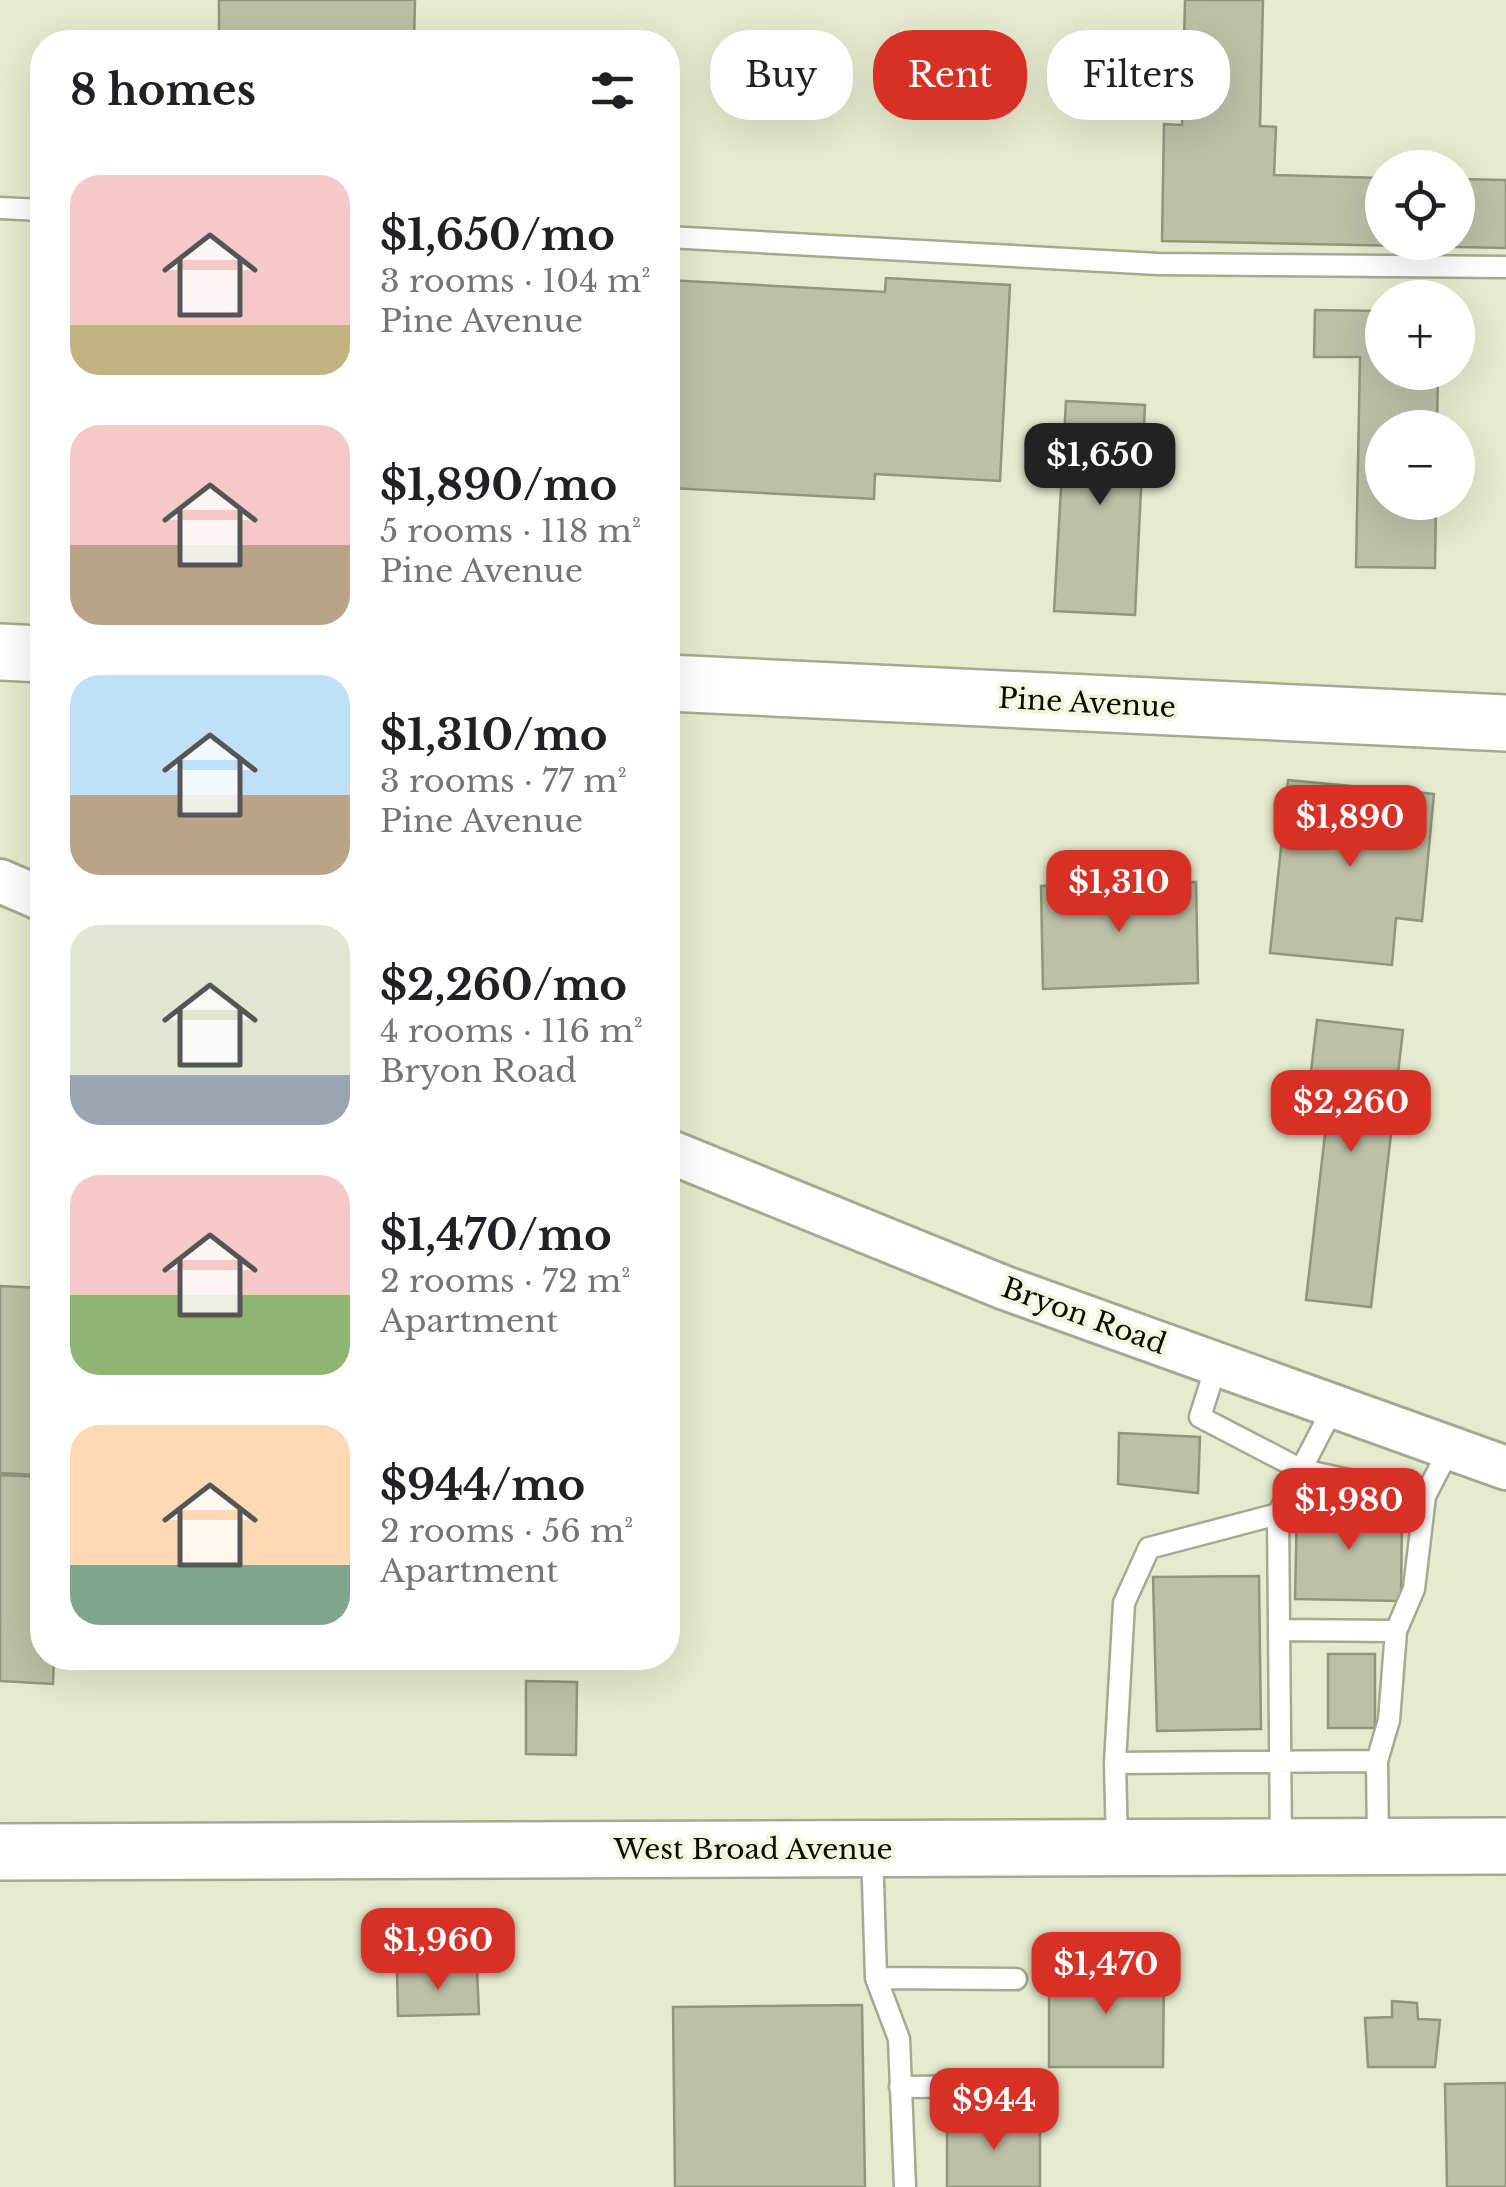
<!DOCTYPE html>
<html lang="en">
<head>
<meta charset="utf-8">
<style>
  :root { --surface:#fff; --page:#f6f6f6; --text:#202124; --muted:#757577; --accent:#d93025 }
  body { margin:0; font-family:"Libre Baskerville",serif; background:var(--page); color:var(--text); height:100vh; display:flex; flex-direction:column; font-size:38px; white-space:nowrap }
  * { box-sizing:border-box; margin:0 }
  p { font-size:32px; color:var(--muted) }
  .icon { flex:none; width:55px; height:55px; fill:none; stroke:currentColor; stroke-width:2; stroke-linecap:round; stroke-linejoin:round }
  .map { position:relative; flex:1; overflow:hidden }
  .panel { position:absolute; left:30px; top:30px; width:650px; height:1640px; display:flex; flex-direction:column; background:var(--surface); border-radius:40px; box-shadow:0 10px 40px #0002 }
  .panel>* { flex:none }
  .top-card { position:absolute; left:710px; top:30px; width:645px; height:90px; display:flex; gap:20px }
  .tools { position:absolute; left:1365px; top:150px; display:grid; gap:20px }
  .tools a { display:grid; place-items:center; width:110px; height:110px; border-radius:50%; background:var(--surface); box-shadow:0 10px 40px #0002; font-size:50px }
  .price { position:absolute; translate:-50% -85px; padding:0 22px; border-radius:20px; background:var(--accent); color:#fff; font-size:32px; line-height:65px; filter:drop-shadow(0 2px 5px #0008) }
  .price::after { content:''; position:absolute; left:50%; top:60px; width:30px; height:22px; margin-left:-15px; background:inherit; clip-path:polygon(0 0,100% 0,50% 100%) }
  .price.selected { background:#222; color:#fff }
  ul { padding:0; list-style:none }
  li { display:flex; align-items:center; gap:30px; height:250px; padding:0 40px }
  li span { display:grid; place-items:center; flex:none; width:280px; height:200px; border-radius:30px; color:#555 }
  li>.icon { margin-inline-start:auto }
  span .icon { width:120px; height:120px; fill:#fffc; stroke-width:1 }
  li b { font-size:42px }
  h2 { display:flex; justify-content:space-between; align-items:center; height:120px; padding:0 40px; font-size:42px }
  .pill { padding:0 35px; border-radius:40px; background:var(--surface); box-shadow:0 10px 40px #0002; font-size:35px; line-height:90px }
  .pill.selected { background:var(--accent); color:#fff }
  .map>svg:first-child { display:block }
  .building { fill:#bcc1a6; stroke:#91957b; stroke-width:2.5 }
  .lines { fill:none; stroke-linecap:round; stroke-linejoin:round }
  .lane-casing { stroke:#a5a98f; stroke-width:25 }
  .street-casing { stroke:#a5a98f; stroke-width:48 }
  .secondary-casing { stroke:#a5a98f; stroke-width:60 }
  .lane { stroke:#fff; stroke-width:20 }
  .street { stroke:#fff; stroke-width:42 }
  .secondary { stroke:#fff; stroke-width:55 }
  .labels { text-anchor:middle; dominant-baseline:central; stroke-width:8; stroke-linejoin:round; paint-order:stroke }
  .street-label { font-size:28px; fill:#0b0c04; stroke:#f3f8dc }
</style>
</head>
<body>
<div class="map">
<svg width="1506" height="2187" viewBox="0 0 1506 2187">
  <rect width="100%" height="100%" fill="#e6ebcf"/>
  <!-- building -->
  <path class="building" d="M219,0h196l-1,42h-195z
    M1185,0h78l-3,126 16,1 -2,48 108,3v64h76v-63l48,1v68l-344,-7 2,-117 18,1z
    M886,278l124,7 -10,196 -125,-7 -1,25 -203,-11 -3,75v-283l217,12z
    M1315,310l67,1v61h56l-1,56h-55v74h54l-1,66 -79,-1 4,-210h-46z
    M1066,401l79,4 -10,210 -81,-4z
    M1288,780l146,14 -12,127 -26,-3 -4,47 -122,-12z
    M1196,882l2,101 -155,6 -2,-103z
    M1317,1020l86,10 -32,277 -65,-7 21,-183 -21,-3z
    M0,1286l42,2v187l-42,-2z
    M1119,1433l81,4 -2,56 -80,-9z
    M0,1475l42,2v181h12l-1,26 -53,-3z
    M1297,1505l105,2 -1,94 -106,-2z
    M1259,1576l2,153 -104,2 -4,-154z
    M1328,1654h47v74h-47z
    M526,1681l51,1 -1,73 -50,-1z
    M1049,1967l115,1 -1,99h-114z
    M477,1970l2,44 -81,2 -1,-45z
    M1392,2001l25,2 1,16 22,1 -5,47h-67l-3,-49 27,-1z
    M862,2005l3,182h-190l-2,-180z
    M1506,2083v104h-59l-2,-103z
    M1040,2118v69h-93v-67z"/>
  <g class="lines">
    <!-- lane casing -->
    <g class="lane-casing">
      <path id="lane" d="M0,208l42,2
        M668,237l490,27 348,3
        M1216,1366l-16,51 102,53 123,26
        M1280,1630l116,1
        M1115,1763l262,-2
        M1378,1843l-1,-82 12,-41 7,-89 18,-42 11,-93 25,-48
        M1117,1845l-2,-82 9,-160 25,-55 129,-34
        M1281,1846l-3,-332 56,-108
        M872,1849l4,129 23,61 6,148
        M876,1978l140,1
        M900,2087l126,-1"/>
    </g>
    <!-- street casing -->
    <g class="street-casing">
      <path id="street" d="M0,881l42,18
        M668,1151l337,137 501,180"/>
    </g>
    <!-- secondary casing -->
    <g class="secondary-casing">
      <path id="secondary" d="M0,652l42,2
        M668,683l838,40
        M0,1852l1506,-6"/>
    </g>
    <!-- lane -->
    <use href="#lane" class="lane"/>
    <!-- street -->
    <use href="#street" class="street"/>
    <!-- secondary -->
    <use href="#secondary" class="secondary"/>
  </g>
  <g class="labels">
    <!-- street labels -->
    <g class="street-label">
      <text transform="translate(1087 703) rotate(3)">Pine Avenue</text>
      <text transform="translate(1084 1316) rotate(20)">Bryon Road</text>
      <text x="753" y="1849">West Broad Avenue</text>
    </g>
  </g>
</svg>
<div class="tools">
<a><svg class="icon" aria-label="locate" viewBox="0 0 24 24"><circle cx="12" cy="12" r="6"/><path d="M12 2v4M12 18v4M2 12h4M18 12h4"/></svg></a>
<a>+</a>
<a>−</a>
</div>
<b class="price selected" style="left:1100px;top:508px">$1,650</b>
<b class="price" style="left:1350px;top:870px">$1,890</b>
<b class="price" style="left:1119px;top:935px">$1,310</b>
<b class="price" style="left:1351px;top:1155px">$2,260</b>
<b class="price" style="left:1349px;top:1553px">$1,980</b>
<b class="price" style="left:438px;top:1993px">$1,960</b>
<b class="price" style="left:1106px;top:2017px">$1,470</b>
<b class="price" style="left:994px;top:2153px">$944</b>
<div class="top-card">
<a class="pill">Buy</a>
<a class="pill selected">Rent</a>
<a class="pill">Filters</a>
</div>
<section class="panel">
<h2>8 homes<svg class="icon" aria-label="filters" viewBox="0 0 24 24"><path d="M4 7h16M4 17h16"/><circle cx="9" cy="7" r="2"/><circle cx="15" cy="17" r="2"/></svg></h2>
<ul>
<li><span style="background:linear-gradient(#f6c9c9 75%,#c2b280 0)"><svg class="icon" aria-label="home" viewBox="0 0 24 24"><path d="M3 11l9-7 9 7M6 9v11h12V9"/></svg></span><div><b>$1,650/mo</b><p>3 rooms · 104 m²</p><p>Pine Avenue</p></div></li>
<li><span style="background:linear-gradient(#f6c9c9 60%,#b9a48a 0)"><svg class="icon" aria-label="home" viewBox="0 0 24 24"><path d="M3 11l9-7 9 7M6 9v11h12V9"/></svg></span><div><b>$1,890/mo</b><p>5 rooms · 118 m²</p><p>Pine Avenue</p></div></li>
<li><span style="background:linear-gradient(#bfe0f5 60%,#b9a48a 0)"><svg class="icon" aria-label="home" viewBox="0 0 24 24"><path d="M3 11l9-7 9 7M6 9v11h12V9"/></svg></span><div><b>$1,310/mo</b><p>3 rooms · 77 m²</p><p>Pine Avenue</p></div></li>
<li><span style="background:linear-gradient(#dfe7d0 75%,#9aa5b1 0)"><svg class="icon" aria-label="home" viewBox="0 0 24 24"><path d="M3 11l9-7 9 7M6 9v11h12V9"/></svg></span><div><b>$2,260/mo</b><p>4 rooms · 116 m²</p><p>Bryon Road</p></div></li>
<li><span style="background:linear-gradient(#f6c9c9 60%,#8fb573 0)"><svg class="icon" aria-label="home" viewBox="0 0 24 24"><path d="M3 11l9-7 9 7M6 9v11h12V9"/></svg></span><div><b>$1,470/mo</b><p>2 rooms · 72 m²</p><p>Apartment</p></div></li>
<li><span style="background:linear-gradient(#ffd9b3 70%,#7fa58c 0)"><svg class="icon" aria-label="home" viewBox="0 0 24 24"><path d="M3 11l9-7 9 7M6 9v11h12V9"/></svg></span><div><b>$944/mo</b><p>2 rooms · 56 m²</p><p>Apartment</p></div></li>
</ul>
</section>
</div>
</body>
</html>
